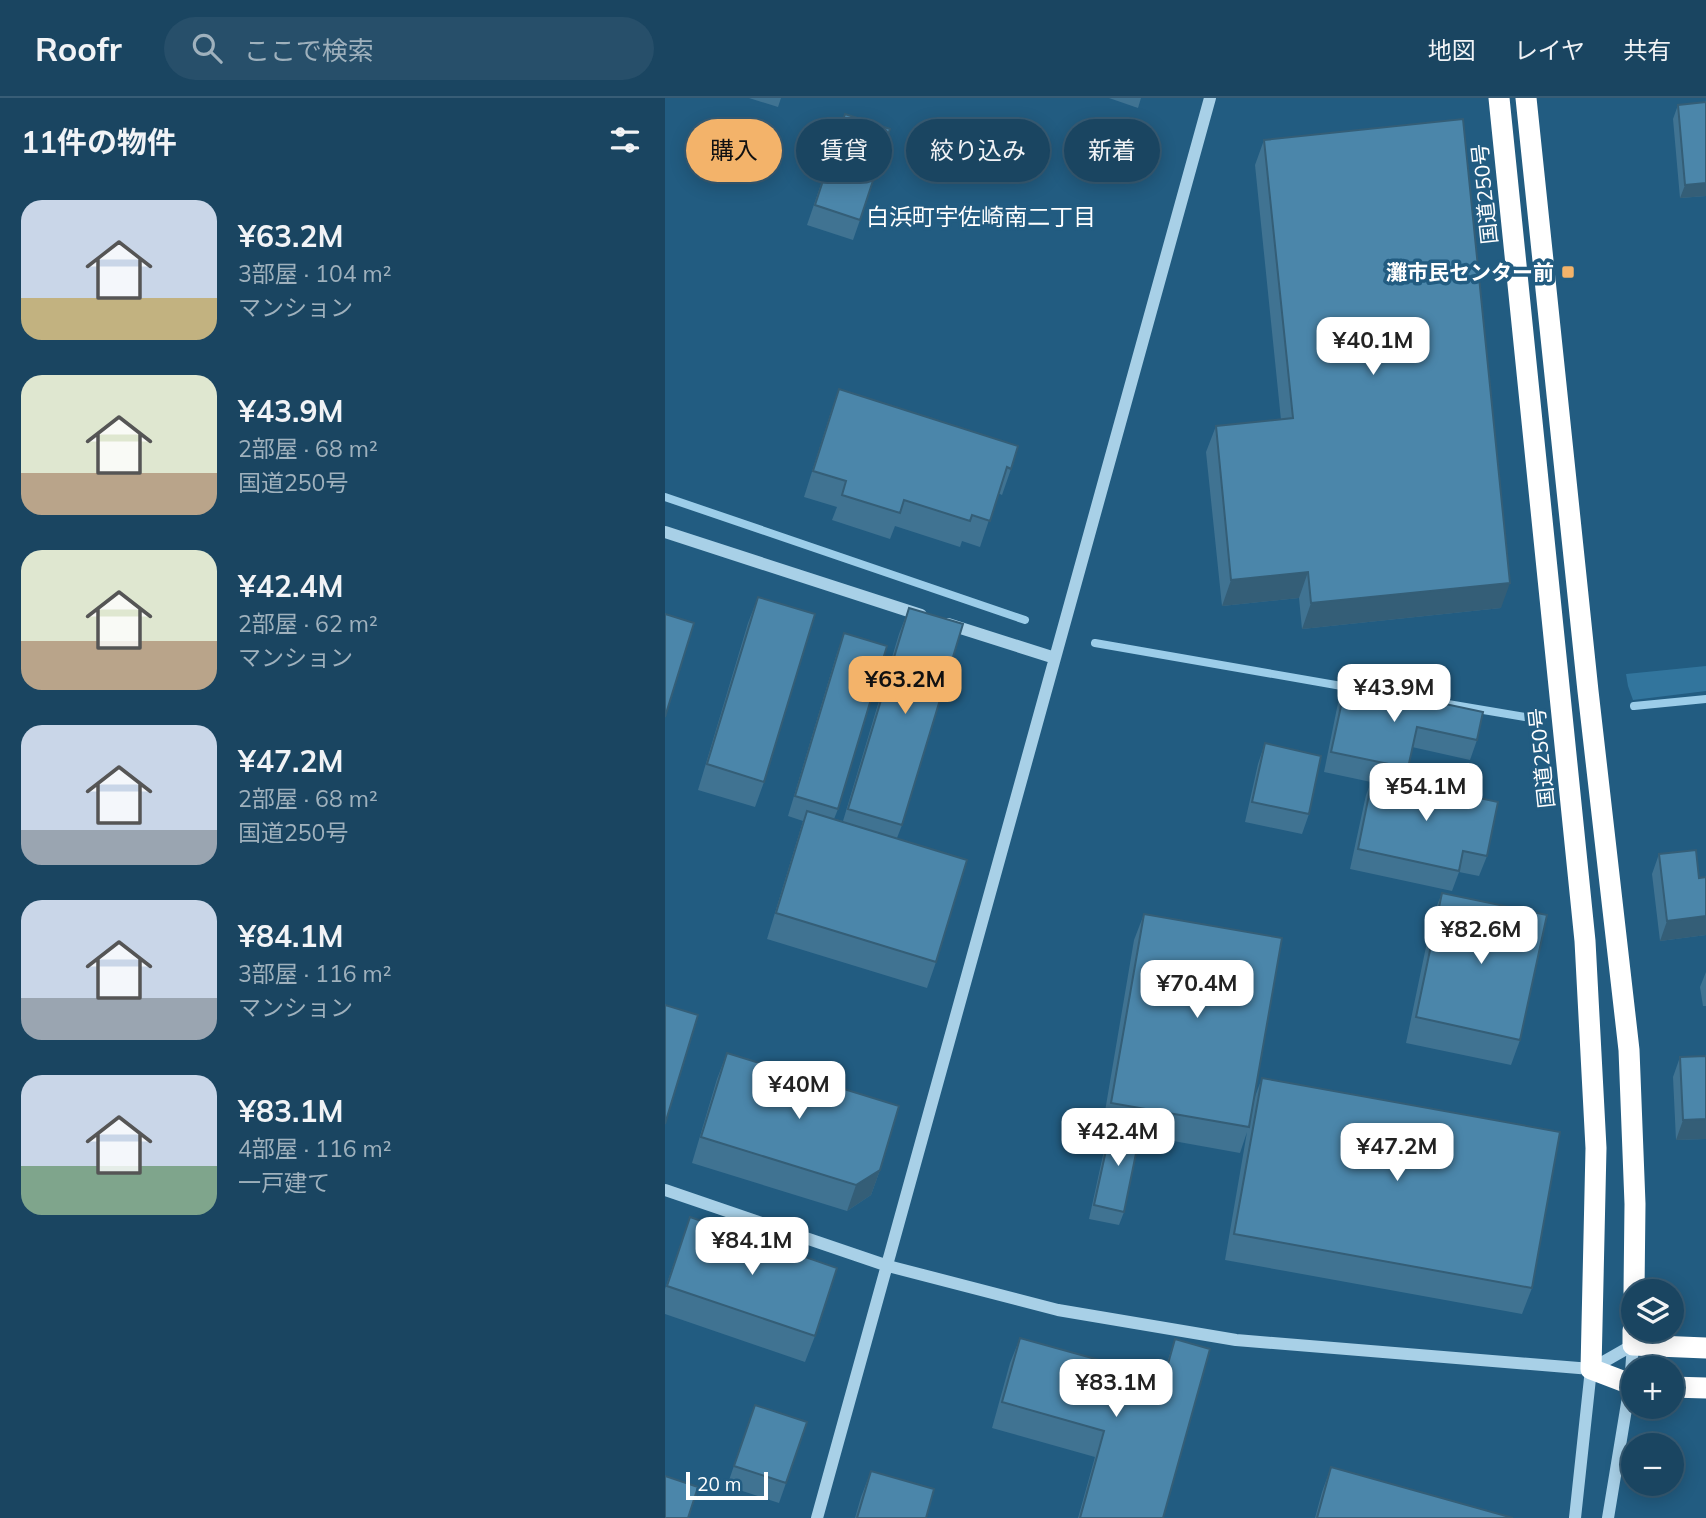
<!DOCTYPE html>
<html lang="ja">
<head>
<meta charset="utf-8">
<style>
  :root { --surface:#1a4561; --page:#274f6a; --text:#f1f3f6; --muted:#9fb1bd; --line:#385d76; --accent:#f3b36a }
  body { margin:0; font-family:Mulish,"Noto Sans JP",sans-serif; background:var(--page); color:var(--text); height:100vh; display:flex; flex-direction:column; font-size:26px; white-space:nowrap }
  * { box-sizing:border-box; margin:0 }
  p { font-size:23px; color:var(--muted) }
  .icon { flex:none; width:38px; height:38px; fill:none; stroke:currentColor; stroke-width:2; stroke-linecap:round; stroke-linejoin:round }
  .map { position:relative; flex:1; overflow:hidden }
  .side { display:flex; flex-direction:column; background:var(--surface); width:665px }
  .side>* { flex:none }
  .top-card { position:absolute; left:21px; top:21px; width:665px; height:63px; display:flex; gap:14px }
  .buttons { position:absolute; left:956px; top:1181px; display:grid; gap:14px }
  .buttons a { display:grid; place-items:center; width:63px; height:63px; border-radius:50%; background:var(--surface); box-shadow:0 4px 18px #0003,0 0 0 2px var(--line); font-size:35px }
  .scale { position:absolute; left:21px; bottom:18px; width:82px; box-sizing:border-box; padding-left:7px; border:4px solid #fff; border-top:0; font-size:19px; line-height:24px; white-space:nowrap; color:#fff; -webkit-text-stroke:5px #225c81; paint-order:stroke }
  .price { position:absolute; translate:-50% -60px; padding:0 16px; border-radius:14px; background:#fff; color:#222; font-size:23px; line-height:46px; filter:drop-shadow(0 2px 4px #0008) }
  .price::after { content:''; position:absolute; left:50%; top:42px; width:21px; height:16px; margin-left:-10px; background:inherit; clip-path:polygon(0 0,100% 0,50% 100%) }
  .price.current { background:var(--accent); color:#111 }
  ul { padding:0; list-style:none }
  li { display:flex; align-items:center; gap:21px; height:175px; padding:0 21px }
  li span { display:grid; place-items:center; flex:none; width:196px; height:140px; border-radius:21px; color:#555 }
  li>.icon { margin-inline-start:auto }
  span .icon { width:84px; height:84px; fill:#fffc; stroke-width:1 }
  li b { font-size:30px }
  h2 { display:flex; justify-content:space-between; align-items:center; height:84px; padding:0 21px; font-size:30px }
  .chip { padding:0 24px; border-radius:32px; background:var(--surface); box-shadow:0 4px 18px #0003,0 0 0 2px var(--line); font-size:24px; line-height:63px }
  .chip.current { background:var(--accent); color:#111 }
  header { display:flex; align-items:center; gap:42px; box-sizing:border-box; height:98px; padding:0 35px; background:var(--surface); border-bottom:2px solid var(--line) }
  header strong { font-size:33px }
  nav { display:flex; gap:38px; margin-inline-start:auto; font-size:24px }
  .search { width:490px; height:63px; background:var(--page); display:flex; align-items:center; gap:18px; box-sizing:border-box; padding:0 24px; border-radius:38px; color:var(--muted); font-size:26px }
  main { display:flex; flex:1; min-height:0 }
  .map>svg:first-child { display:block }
  .park { fill:#32759d }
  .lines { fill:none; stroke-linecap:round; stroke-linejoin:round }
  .stream { stroke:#9ccde9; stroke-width:8 }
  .minor { stroke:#a8d0e7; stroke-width:12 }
  .highway { stroke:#fff; stroke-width:21 }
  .wall { fill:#407392 }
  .shaded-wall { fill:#345e77 }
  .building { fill:#4b86aa; stroke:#345e77; stroke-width:2 }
  .poi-dot { fill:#f3b36a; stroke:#225c81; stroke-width:2.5 }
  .labels { text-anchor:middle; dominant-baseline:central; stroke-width:7; stroke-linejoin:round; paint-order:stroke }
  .street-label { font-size:21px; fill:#fff; stroke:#225c81 }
  .poi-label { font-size:21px; font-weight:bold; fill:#fff; stroke:#225c81; text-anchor:end }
  .neighbourhood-label { font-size:23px; fill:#fff; stroke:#225c81 }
</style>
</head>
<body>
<header>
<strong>Roofr</strong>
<div class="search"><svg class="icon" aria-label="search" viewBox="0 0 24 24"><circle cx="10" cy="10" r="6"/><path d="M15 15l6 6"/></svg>ここで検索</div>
<nav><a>地図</a><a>レイヤ</a><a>共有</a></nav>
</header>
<main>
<section class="side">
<h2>11件の物件<svg class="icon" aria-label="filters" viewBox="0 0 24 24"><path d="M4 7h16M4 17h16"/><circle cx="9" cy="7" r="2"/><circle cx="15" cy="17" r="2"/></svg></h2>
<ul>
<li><span style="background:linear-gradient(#c9d6e8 70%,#c2b280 0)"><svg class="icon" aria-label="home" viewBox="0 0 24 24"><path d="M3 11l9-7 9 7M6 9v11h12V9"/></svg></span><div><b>¥63.2M</b><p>3部屋 · 104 m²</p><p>マンション</p></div></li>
<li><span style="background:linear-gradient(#dfe7d0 70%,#b9a48a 0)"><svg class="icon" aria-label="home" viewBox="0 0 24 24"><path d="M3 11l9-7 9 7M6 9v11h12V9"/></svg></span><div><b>¥43.9M</b><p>2部屋 · 68 m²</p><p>国道250号</p></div></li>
<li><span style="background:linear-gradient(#dfe7d0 65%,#b9a48a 0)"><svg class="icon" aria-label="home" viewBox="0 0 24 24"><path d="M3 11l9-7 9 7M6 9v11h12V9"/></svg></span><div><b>¥42.4M</b><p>2部屋 · 62 m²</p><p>マンション</p></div></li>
<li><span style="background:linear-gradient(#c9d6e8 75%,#9aa5b1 0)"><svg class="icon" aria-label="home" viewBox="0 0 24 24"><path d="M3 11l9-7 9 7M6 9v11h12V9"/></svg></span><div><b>¥47.2M</b><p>2部屋 · 68 m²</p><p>国道250号</p></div></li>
<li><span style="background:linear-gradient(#c9d6e8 70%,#9aa5b1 0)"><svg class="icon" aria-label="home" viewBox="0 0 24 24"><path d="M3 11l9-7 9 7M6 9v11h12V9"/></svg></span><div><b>¥84.1M</b><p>3部屋 · 116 m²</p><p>マンション</p></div></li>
<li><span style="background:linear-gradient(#c9d6e8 65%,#7fa58c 0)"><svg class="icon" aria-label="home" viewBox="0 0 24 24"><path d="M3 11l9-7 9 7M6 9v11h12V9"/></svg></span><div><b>¥83.1M</b><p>4部屋 · 116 m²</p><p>一戸建て</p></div></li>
</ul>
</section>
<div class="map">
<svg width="1041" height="1420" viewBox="0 0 1041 1420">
  <rect width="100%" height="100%" fill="#225c81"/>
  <!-- park -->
  <path class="park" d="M1041,568v25l-73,9 -5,-14 -2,-12z"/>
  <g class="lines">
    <!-- stream -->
    <path class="stream" d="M0,399l360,123
      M430,545l258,45
      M759,602l101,17
      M969,608l72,-7"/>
    <!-- minor -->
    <path class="minor" d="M0,434l256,83
      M283,526l107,34
      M0,1092l223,76 170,44 178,30 355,29 42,-24
      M152,1420l393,-1420
      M910,1420l16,-149
      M943,1420l22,-133 3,-40"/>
    <!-- highway -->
    <path class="highway" d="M834,0l86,843 11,207 -5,221 42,16
      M861,0l62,593 41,359 6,154 -1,88
      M968,1232v15l73,3
      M1006,1289l35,1"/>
  </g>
  <!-- wall -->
  <path class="wall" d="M84,0h32l-3,9z
    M444,0h32l-3,10z
    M1041,4v94l-26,2 -7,-79 5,-14z
    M180,16l15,106 -7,20 -46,-15z
    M599,42l237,468 -199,21 -3,-31 -77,8 -16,-154 10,-26 65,-6 -26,-255z
    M174,291l172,80 -9,26 -4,-2 -18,54 -18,-6 -2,6 -65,-21 -5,13 -58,-19 5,-13 -33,-10 26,-82z
    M93,499l6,185 -9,25 -57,-17 50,-167z
    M244,510l-7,217 -5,13 39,124 -9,26 -160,-49 36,-118 -15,-5 49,-163 7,-20 -6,176 -4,10 9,2 56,-187z
    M681,585l131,57 -7,20 -58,-13 -4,21 -5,13 84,75 -8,20 -20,-4 -7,19 -102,-22 16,-74 5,-13 -47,-10 14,-69z
    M600,645l44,71 -7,20 -57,-12 13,-58z
    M994,756l40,24 7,-1v58l-46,6 -8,-67z
    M777,795l78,147 -9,25 -105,-22 26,-125z
    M479,816l110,185 8,-21 270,210 -10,26 -297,-54 22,-128 -7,21 -100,-18 -16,77 -5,13 -30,-6 18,-82 2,-7 -7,-1 32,-189z
    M1041,874v34h-3l-3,-19z
    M62,955l153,117 -9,25 -24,16 -155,-48 25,-84z
    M1041,958v83l-30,1 -3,-63 7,-20z
    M25,1119l125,119 -10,26 -140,-48v-25z
    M355,1240l142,40 13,-39 -12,179h-85l17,-61 -103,-29 18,-65z
    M90,1307l31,78 -7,20 -52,-17z
    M666,1369l182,51h-198l7,-26z
    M206,1373l55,47h-71l6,-21z"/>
  <!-- shaded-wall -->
  <path class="shaded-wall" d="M1041,85v13l-26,2 5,-13z
    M643,474l-9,26 -77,8 9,-26z
    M845,485l-9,25 -199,21 9,-26z
    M1041,818v19l-46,6 7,-20z
    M1041,1021v20l-30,1 7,-20z
    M215,1072l-9,25 -24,16 9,-26z"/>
  <!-- building -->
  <path class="building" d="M1041,4v81l-21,2 -7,-80z
    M180,16l45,15 -30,91 -45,-15z
    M798,21l47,464 -199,20 -3,-31 -77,8 -15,-154 77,-8 -29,-278z
    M174,291l179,57 -7,23 -4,-2 -17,54 -18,-6 -2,6 -66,-21 -4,13 -58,-18 4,-14 -33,-10z
    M93,499l57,17 -51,168 -57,-18z
    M244,510l54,16 -61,201 -54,-16z
    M0,516l29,9 -29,94z
    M179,535l43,13 -49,163 -43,-13z
    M681,585l137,29 -6,28 -60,-13 -9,41 -77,-16z
    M600,645l56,13 -12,58 -57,-12z
    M708,677l125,27 -11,54 -24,-5 -4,20 -101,-22z
    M142,713l160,49 -31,102 -160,-49z
    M1031,752l3,28 7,-1v39l-39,5 -8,-67z
    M777,795l105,22 -27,125 -104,-23z
    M479,816l138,24 -33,189 -138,-24z
    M0,907l33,10 -33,109z
    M62,955l172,53 -19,64 -24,15 -155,-48z
    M1041,958v63l-23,1 -3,-63z
    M597,980l298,54 -28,156 -298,-54z
    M447,1025l29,6 -17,83 -30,-7z
    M25,1119l147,51 -22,68 -148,-50z
    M355,1240l144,40 11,-39 35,10 -47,169h-83l24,-87 -102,-29z
    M90,1307l52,17 -21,61 -52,-17z
    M666,1369l182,51h-196z
    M206,1373l63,18 -8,29h-69z
    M0,1378l33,11 -10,31h-23z"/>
  <!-- markers -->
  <rect class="poi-dot" x="896" y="167" width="14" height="14" rx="3.5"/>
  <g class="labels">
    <!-- street labels -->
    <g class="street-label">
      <text transform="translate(819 96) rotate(-96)">国道250号</text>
      <text transform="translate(876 660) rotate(-96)">国道250号</text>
    </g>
    <!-- poi labels -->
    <g class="poi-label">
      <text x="889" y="174">灘市民センター前</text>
    </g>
    <!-- neighbourhood labels -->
    <g class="neighbourhood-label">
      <text x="316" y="118">白浜町宇佐崎南二丁目</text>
    </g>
  </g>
</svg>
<div class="buttons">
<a><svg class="icon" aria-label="layers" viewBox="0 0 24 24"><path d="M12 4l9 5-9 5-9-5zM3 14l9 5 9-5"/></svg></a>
<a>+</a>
<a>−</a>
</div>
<div class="scale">20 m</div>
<b class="price" style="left:708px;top:279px">¥40.1M</b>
<b class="price current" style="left:240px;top:618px">¥63.2M</b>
<b class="price" style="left:729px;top:626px">¥43.9M</b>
<b class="price" style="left:761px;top:725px">¥54.1M</b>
<b class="price" style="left:816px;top:868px">¥82.6M</b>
<b class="price" style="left:532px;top:922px">¥70.4M</b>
<b class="price" style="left:134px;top:1023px">¥40M</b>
<b class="price" style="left:453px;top:1070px">¥42.4M</b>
<b class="price" style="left:732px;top:1085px">¥47.2M</b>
<b class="price" style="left:87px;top:1179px">¥84.1M</b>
<b class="price" style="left:451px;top:1321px">¥83.1M</b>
<div class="top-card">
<a class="chip current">購入</a>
<a class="chip">賃貸</a>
<a class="chip">絞り込み</a>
<a class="chip">新着</a>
</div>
</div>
</main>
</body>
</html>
